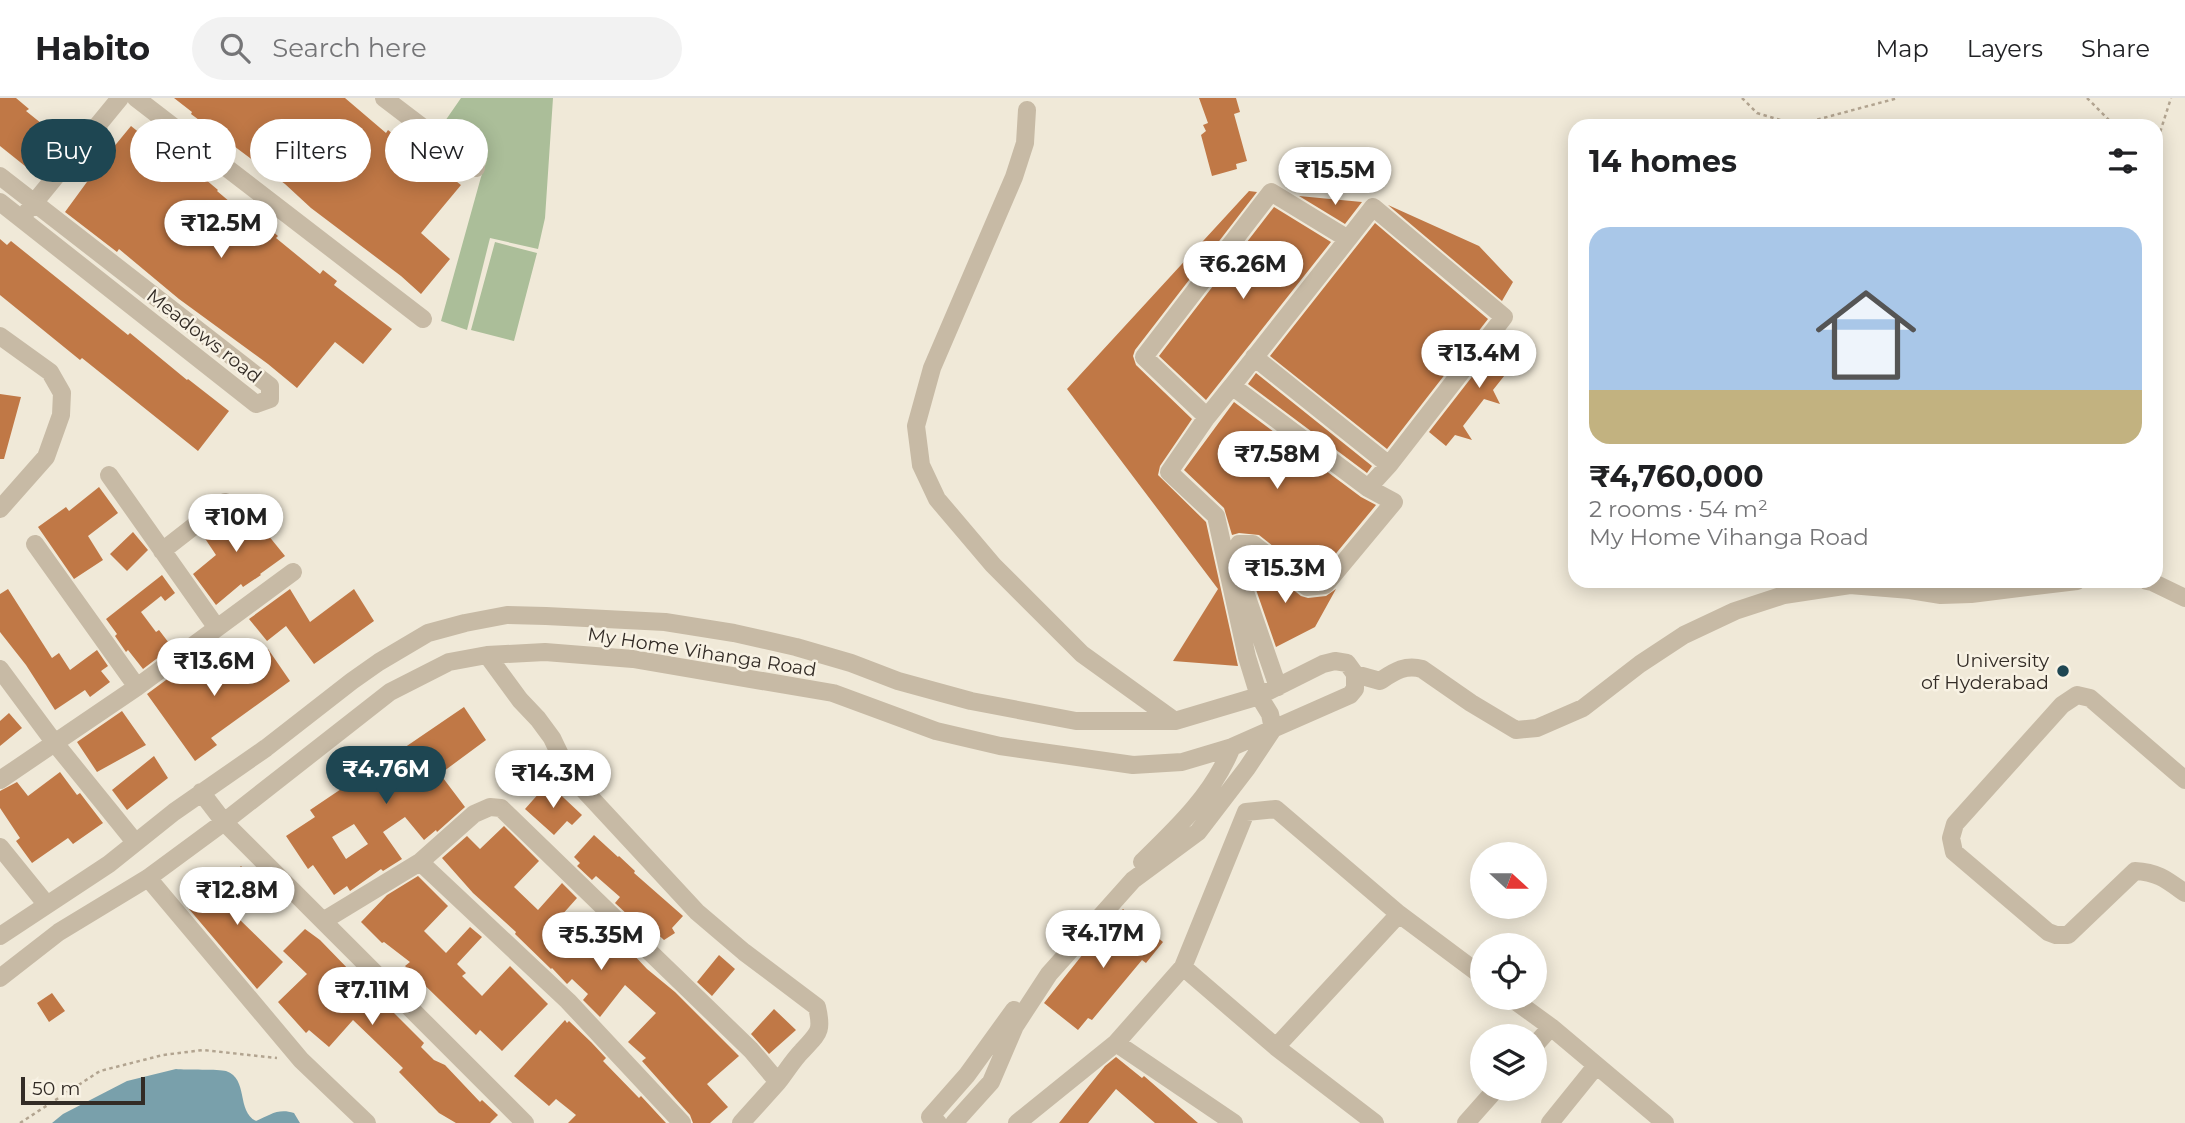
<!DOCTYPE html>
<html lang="en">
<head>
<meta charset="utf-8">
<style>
  :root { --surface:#fff; --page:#f2f2f2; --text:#202124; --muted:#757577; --line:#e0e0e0; --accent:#1e4652 }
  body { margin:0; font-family:Montserrat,sans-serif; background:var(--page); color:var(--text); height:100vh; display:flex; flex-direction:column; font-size:26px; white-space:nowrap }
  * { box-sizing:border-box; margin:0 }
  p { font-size:23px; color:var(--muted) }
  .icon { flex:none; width:38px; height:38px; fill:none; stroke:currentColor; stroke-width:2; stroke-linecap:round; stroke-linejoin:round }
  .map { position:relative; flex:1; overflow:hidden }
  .panel { position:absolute; left:1568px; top:21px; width:595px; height:469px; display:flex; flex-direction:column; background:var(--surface); border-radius:21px; box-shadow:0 4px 18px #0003 }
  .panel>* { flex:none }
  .guide { position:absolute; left:21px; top:21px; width:665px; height:63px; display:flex; gap:14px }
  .needle { width:46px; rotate:111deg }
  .fabs { position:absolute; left:1470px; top:744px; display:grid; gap:14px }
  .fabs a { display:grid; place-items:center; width:77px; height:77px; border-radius:50%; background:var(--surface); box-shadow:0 4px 18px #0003; font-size:35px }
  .scale { position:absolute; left:21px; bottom:18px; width:124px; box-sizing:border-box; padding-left:7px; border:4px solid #332c26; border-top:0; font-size:19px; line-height:24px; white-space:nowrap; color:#332c26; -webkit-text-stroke:5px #f8f2e4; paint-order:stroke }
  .price { position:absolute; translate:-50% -60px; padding:0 16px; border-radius:24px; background:#fff; color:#222; font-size:23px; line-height:46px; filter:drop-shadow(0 2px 4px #0008) }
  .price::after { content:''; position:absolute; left:50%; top:42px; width:21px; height:16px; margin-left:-10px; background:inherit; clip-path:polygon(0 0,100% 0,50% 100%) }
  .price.selected { background:var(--accent); color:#fff }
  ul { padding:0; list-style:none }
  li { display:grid; align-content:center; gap:14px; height:371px; padding:0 21px }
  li+li { border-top:2px solid var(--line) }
  li span { display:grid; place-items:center; height:217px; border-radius:21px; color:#555 }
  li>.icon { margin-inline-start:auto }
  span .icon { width:126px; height:126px; fill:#fffc; stroke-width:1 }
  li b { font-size:30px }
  h2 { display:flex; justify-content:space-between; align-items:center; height:84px; padding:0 21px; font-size:30px }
  .chip { padding:0 24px; border-radius:32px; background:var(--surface); box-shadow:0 4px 18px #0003; font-size:24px; line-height:63px }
  .chip.selected { background:var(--accent); color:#fff }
  header { display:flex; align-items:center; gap:42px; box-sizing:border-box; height:98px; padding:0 35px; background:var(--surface); border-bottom:2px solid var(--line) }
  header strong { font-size:33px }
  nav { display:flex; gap:38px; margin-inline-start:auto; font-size:24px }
  .search { width:490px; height:63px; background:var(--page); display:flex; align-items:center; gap:18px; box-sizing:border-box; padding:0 24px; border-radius:38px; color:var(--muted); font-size:26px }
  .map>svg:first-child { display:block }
  .green { fill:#abbe99 }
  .water { fill:#79a0ab }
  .building { fill:#c07846; fill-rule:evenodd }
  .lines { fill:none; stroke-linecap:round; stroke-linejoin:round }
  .path { stroke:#b2a490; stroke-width:2.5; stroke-dasharray:3.5 3.5; stroke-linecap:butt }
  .minor { stroke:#c7baa5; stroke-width:18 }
  .poi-dot { fill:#1e4652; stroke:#f8f2e4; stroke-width:2.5 }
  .labels { text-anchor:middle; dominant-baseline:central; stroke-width:5; stroke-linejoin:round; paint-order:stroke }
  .street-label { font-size:19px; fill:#332c26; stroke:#f8f2e4 }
  .poi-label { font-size:19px; fill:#332c26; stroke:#f8f2e4; text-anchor:end }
</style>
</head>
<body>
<header>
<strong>Habito</strong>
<div class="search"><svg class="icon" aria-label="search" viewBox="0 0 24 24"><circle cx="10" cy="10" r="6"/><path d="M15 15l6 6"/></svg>Search here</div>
<nav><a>Map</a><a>Layers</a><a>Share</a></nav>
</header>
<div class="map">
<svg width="2185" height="1025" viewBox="0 0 2185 1025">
  <rect width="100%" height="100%" fill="#f0e9d8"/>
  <!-- green -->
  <path class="green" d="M461,0h92l-8,120 -7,31 -48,-11 -23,92 -26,-9 40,-144 6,-17 -6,-9 -38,-27z
    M495,144l42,11 -23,88 -43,-11z"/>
  <!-- water -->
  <path class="water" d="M176,971c10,1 43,0 50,2 23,8 10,40 30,50 14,-6 22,-13 38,-8l6,10h-248l11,-9 64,-33z"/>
  <!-- building -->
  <path class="building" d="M0,0h16l13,11 -3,2 31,25 -27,34 -30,-24z
    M174,0h171l41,35 2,-3 32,26 1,-2 40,31 -40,48 29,26 -29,35 -20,-18 -90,-68 -26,-24 -94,-70 1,-2z
    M1199,0h37l4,14 -6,2 13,47 -11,3 1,5 -25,7 -11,-41 5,-4 -3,-6 5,-2z
    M131,28l10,8 2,-2 59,50 3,-3 13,11 -1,1 46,39 3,-4 12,10 -2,2 44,36 3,-4 14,11 -3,4 58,44 -29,35 -28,-22 -38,46 -29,-24 -89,-65 -60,-50 -2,3 -52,-40 38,-52z
    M1249,93l8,1 -122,158 -2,6 3,9 56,54 -32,47 -2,9 48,47 32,144 -65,-5 45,-72 -151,-200z
    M1299,98l63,6 -17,22z
    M1388,107l91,41 34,36 -11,19z
    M1274,109l57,35 -125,158 -47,-44z
    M1375,125l113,96 -101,130 -117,-93z
    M0,141l7,6 4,-4 117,94 2,-2 57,47 1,-1 41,32 -31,40 -116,-93 -2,2 -80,-65z
    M1506,235l20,15 -7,9 8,13 -15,-4 -19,24 7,14 -16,-5 -21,27 9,14 -17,-5 -9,11 -17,-14z
    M1256,275l116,93 -5,7 -119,-89z
    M0,296l21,3 -17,62h-4z
    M1234,304l127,95 15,8 -57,69 -9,1 -51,-40 -20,-2 -7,2 -8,-27 -40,-38z
    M99,389l19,26 -30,23 15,24 -29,19 -36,-52 28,-20 3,4z
    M238,400l47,58 -25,18 1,1 -18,12 -2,-3 -25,21 -23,-31 23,-19 -14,-21 30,-24z
    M133,434l15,18 -21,21 -17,-17z
    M1246,457h3l52,41 7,2 18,-2 10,-7 -21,38 -39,20 -31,-89z
    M162,477l13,18 -10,8 -4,-5 -20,16 15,20 3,-2 13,17 -29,22 -15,-19 -2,2 -11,-16 2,-2 -11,-15z
    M8,491l44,69 7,-5 11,17 27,-20 11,16 -7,5 9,11 -20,15 -5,-7 -30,20 -29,-45 -26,-33v-38z
    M290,491l20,33 44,-33 20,32 -60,43 -28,-38 -19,15 -18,-22z
    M268,551l22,32 -79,57 6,7 -22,16 -48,-67 57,-42 19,30z
    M464,609l22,33 -46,34 25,33 -28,25 -1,-2 -12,10 -19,-23 -22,15 19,27 -19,12 -2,-2 -31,22 -3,-5 -13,9 -21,-30 -5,4 -22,-33 29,-19 -5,-7 43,-29 1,1zM354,726l14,20 -22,15 -14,-22z
    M122,613l24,34 -49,27 -20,-30z
    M9,615l13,15 -22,18v-25z
    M154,658l14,22 -41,32 -15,-20z
    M60,674l17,23 3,-2 23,30 -30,21 -5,-6 -36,25 -16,-22 4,-3 -20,-30v-17l17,-9 11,14z
    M548,685l34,32 -10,10 -5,-4 -13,14 -29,-26z
    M504,728l35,35 -25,26 24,23 24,-27 15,15 -24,27 22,22 25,-28 47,50 28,23 64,64 -32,28 21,23 -18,16h-17l-3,-8 -48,-54 4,-3 -18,-16 28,-29 -31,-28 -25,32 -17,-17 5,-6 -16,-15 -5,5 -15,-16 -1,1 -36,-35 1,-2 -43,-39 -31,-35 25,-22 13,13z
    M594,737l24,22 1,-1 16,15 -1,2 49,43 -11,12 3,5 -11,7 -25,-23 -5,-4 -4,4 -15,-14 5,-6 -24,-21 -4,4 -15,-14 3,-3 -6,-6z
    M241,768l21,23 -26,27 47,46 -26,27 -68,-80 21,-19 4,4z
    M418,778l30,30 -24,25 22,22 24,-26 12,10 -25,27 9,9 -4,3 20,20 28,-30 38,38 -46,47 -22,-21 -4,5 -71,-69 5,-4 -26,-20 -2,1 -21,-21 26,-27z
    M1123,811l40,33 -17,21 -4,-3 -50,60 -4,-2 -10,12 -34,-27 43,-54z
    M305,831l15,11 34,35 3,-2 16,17 -1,1 52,52 -3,4 13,13 11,5 35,37 2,-2 16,15 -8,8h-34l-17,-10 -40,-41 4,-4 -50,-48 -24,27 -20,-17 -3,3 -28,-31 29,-28 -24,-23z
    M719,857l16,14 -23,27 -15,-14z
    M52,895l13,18 -16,11 -12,-19z
    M774,911l22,21 -27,24 -18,-20z
    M565,922l2,3 2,-2 22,21 15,16 -3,3 36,37 2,-2 25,27h-98l8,-8 -20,-16 -7,7 -35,-30z
    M1116,959l26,21 2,-2 54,47h-43l-39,-34 -28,34h-29l46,-57z"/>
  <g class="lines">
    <!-- path -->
    <path class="path" d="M1742,0l15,15 40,12 101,-27
      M2087,0l28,28
      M2156,47l15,-47
      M20,1025l80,-52 63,-16 40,-5 74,8"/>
    <!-- minor -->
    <path class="minor" d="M136,0l287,221
      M384,0l92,70
      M1027,12l-2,33 -11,34 -82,191 -16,58 5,39 16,34 56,66 89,89 93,67
      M0,78l270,210v13l-14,5 -256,-202
      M29,111l91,-111
      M0,238l50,36 12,21 -1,22 -15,42 -46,52
      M1254,259l135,108
      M1232,288l116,-147
      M1207,319l25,-31 136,102 26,14 -69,83 -18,2 -54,-43h-14l-6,13 45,130
      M109,377l108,153
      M35,446l102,143
      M162,453l63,-49
      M2147,483l5,1 33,16
      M487,557l33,45 18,19 14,19 11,23 18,26 116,125 47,40 73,55c6,26 1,26 -15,44 -9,9 -16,21 -24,31
      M0,571l54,73 81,100
      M0,682l137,-93 156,-115
      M2185,682l-95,-82 -13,-3 -15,10 -107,119 -4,14 3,14 94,80 8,3h12l67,-64c23,1 32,9 50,22
      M201,694l23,30 301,301
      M0,749l47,58
      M420,764l148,139 114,122
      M1142,764c36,-35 71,-68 90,-115
      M148,780l153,182 66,63
      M323,823l97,-59 54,-48 16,-7 11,1 250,242 27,32 -37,41
      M0,838l109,-72 65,-52 92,-64 86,-67 27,-19 49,-29 37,-10 42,-8 39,1 119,6 69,11 62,14 55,16 47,18 73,20 105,20h99l84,-25 64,-32 12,-3 12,2 8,11 25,7c14,-9 25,-17 42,-12l49,34 45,27 21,-2 46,-20 57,-44 44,-29 51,-24 49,-16 66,-10 60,5 31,5 30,-1 106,-13
      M1183,869l93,80 99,76
      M0,880l59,-46 89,-54 76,-56 166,-130 59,-30 38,-7 58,-3 88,7 200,34 103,38 64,15 133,19 49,-3 50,-15 118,-52 5,-6v-15
      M1511,900l40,29 114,96
      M1116,945l118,80
      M1535,947l16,-18
      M1276,949l123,-133
      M938,1025l-8,-6 37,-42 47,-65
      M954,1025l37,-41 24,-56 34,-52 84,-94 65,-48 49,-64 26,-39 -3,-15 -11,-18 -12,-39 -31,-141 -47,-44 38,-55 -63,-60 127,-165 77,47 25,-32 131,110 -115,148 -21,23
      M1017,1025l99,-80 67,-76 63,-155 30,-3 123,105 83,62
      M1466,1025l31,-35
      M1550,1025l46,-57"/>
  </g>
  <!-- markers -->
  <circle class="poi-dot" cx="2063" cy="573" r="7"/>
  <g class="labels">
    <!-- street labels -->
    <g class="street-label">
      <text transform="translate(204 238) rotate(38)">Meadows road</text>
      <text transform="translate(702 554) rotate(9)">My Home Vihanga Road</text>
    </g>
    <!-- poi labels -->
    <g class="poi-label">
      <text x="2049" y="562">University<tspan x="2049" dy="22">of Hyderabad</tspan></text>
    </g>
  </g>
</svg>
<div class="fabs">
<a><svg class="needle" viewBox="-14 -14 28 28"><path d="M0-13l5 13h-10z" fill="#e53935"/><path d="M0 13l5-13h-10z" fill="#757577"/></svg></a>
<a><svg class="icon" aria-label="locate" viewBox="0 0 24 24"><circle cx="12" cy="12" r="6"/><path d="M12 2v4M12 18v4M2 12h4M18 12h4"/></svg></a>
<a><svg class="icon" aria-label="layers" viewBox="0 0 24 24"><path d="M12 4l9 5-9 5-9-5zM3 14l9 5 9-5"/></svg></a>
</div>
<div class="scale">50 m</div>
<b class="price" style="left:1335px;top:109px">₹15.5M</b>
<b class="price" style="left:221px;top:162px">₹12.5M</b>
<b class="price" style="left:1243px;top:203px">₹6.26M</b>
<b class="price" style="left:1479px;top:292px">₹13.4M</b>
<b class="price" style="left:1277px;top:393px">₹7.58M</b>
<b class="price" style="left:236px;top:456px">₹10M</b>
<b class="price" style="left:1285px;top:507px">₹15.3M</b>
<b class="price" style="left:214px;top:600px">₹13.6M</b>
<b class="price selected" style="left:386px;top:708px">₹4.76M</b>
<b class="price" style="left:553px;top:712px">₹14.3M</b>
<b class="price" style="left:237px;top:829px">₹12.8M</b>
<b class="price" style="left:1103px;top:872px">₹4.17M</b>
<b class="price" style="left:601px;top:874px">₹5.35M</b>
<b class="price" style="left:372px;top:929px">₹7.11M</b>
<div class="guide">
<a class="chip selected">Buy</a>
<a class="chip">Rent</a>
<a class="chip">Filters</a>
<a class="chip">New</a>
</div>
<section class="panel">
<h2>14 homes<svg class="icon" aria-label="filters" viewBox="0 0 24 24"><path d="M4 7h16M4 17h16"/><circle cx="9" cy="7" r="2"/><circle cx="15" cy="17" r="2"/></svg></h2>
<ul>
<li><span style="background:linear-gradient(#a9c7e8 75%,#c2b280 0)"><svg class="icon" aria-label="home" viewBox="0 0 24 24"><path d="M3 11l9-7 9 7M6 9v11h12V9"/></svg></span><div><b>₹4,760,000</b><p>2 rooms · 54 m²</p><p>My Home Vihanga Road</p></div></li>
</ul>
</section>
</div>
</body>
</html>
